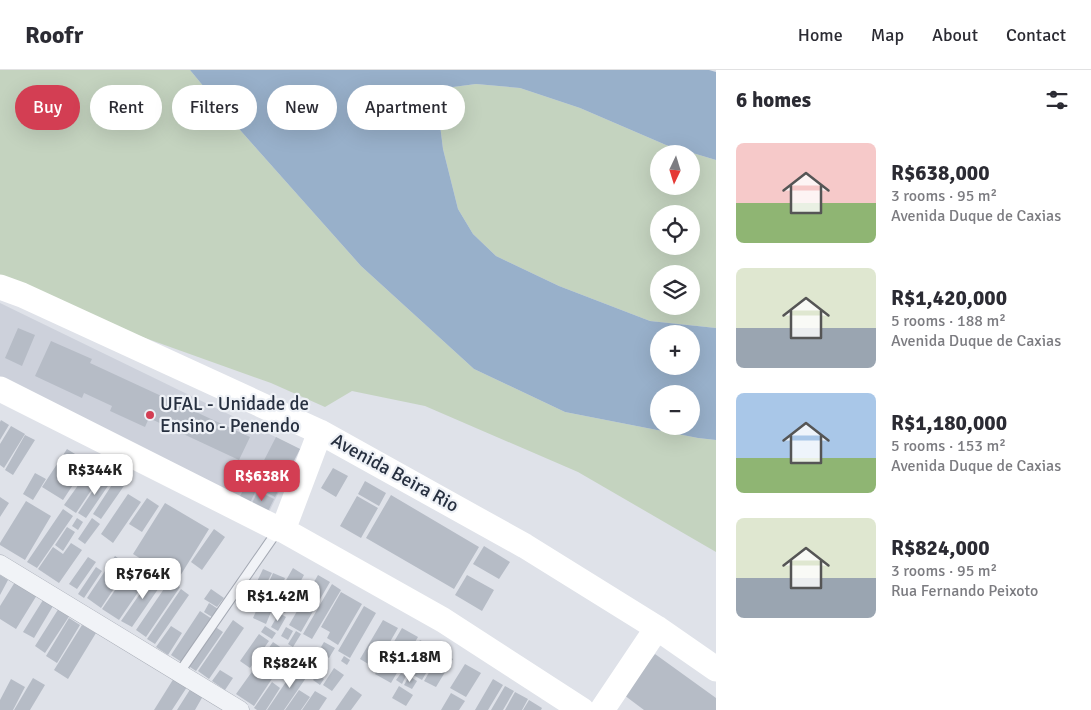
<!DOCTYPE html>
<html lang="en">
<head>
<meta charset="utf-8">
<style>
  :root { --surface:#fff; --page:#f2f2f3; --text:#2b2b33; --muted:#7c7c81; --line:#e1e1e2; --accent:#d33e53 }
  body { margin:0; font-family:Signika,sans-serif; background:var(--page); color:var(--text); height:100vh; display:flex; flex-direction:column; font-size:19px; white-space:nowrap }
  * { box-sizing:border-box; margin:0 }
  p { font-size:16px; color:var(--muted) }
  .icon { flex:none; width:28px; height:28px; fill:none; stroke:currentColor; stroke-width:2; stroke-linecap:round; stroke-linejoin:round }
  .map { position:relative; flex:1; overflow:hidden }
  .drawer { display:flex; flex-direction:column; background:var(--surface); width:375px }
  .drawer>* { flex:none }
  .banner { position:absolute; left:15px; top:15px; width:475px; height:45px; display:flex; gap:10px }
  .needle { width:32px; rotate:184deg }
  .buttons { position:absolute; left:650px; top:75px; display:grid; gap:10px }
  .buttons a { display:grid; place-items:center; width:50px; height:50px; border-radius:50%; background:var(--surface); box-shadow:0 5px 20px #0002; font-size:25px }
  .price { position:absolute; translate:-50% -42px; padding:0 11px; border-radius:10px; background:#fff; color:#222; font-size:16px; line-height:32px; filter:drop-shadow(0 1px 2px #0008) }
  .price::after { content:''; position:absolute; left:50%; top:30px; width:15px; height:11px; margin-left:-8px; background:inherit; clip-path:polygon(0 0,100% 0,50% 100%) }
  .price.on { background:var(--accent); color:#fff }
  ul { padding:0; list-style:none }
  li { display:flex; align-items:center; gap:15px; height:125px; padding:0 20px }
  li span { display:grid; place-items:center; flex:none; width:140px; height:100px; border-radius:8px; color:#555 }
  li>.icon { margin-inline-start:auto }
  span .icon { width:60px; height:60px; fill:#fffc; stroke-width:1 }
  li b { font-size:21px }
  h2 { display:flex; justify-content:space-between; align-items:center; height:60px; padding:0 20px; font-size:21px }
  .chip { padding:0 18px; border-radius:22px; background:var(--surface); box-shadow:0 5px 20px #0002; font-size:18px; line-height:45px }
  .chip.on { background:var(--accent); color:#fff }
  header { display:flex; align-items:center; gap:30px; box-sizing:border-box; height:70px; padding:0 25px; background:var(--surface); border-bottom:1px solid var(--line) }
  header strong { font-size:24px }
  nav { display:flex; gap:28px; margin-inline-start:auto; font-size:18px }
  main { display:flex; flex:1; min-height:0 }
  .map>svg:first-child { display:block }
  .built { fill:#cdd1db }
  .green { fill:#c4d3bf; fill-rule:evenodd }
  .water { fill:#98b0ca; fill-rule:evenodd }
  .building { fill:#b6bcc6 }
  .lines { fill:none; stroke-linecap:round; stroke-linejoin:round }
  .lane-casing { stroke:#a4a9b3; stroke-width:11 }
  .street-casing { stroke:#a4a9b3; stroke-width:19 }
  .lane { stroke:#f1f3f7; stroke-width:9 }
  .street { stroke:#f1f3f7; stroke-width:18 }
  .secondary { stroke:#fff; stroke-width:25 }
  .poi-dot { fill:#d33e53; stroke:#eef1f6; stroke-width:2 }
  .labels { text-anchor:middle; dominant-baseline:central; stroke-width:4.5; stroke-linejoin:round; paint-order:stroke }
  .poi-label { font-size:19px; fill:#273040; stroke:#eef1f6; text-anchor:start }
  .street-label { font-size:19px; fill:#273040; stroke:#eef1f6 }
</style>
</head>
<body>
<header>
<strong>Roofr</strong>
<nav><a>Home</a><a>Map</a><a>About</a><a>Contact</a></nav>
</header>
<main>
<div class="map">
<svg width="716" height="640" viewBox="0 0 716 640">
  <rect width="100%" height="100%" fill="#dfe2e9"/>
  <!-- built -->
  <path class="built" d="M0,233l300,146 -31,63 -269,-131z"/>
  <!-- green -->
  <path class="green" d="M0,0h190l43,52 128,144 113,103 91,43 133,26 18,2v112l-138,-80 -153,-66 -73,-15 -27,16 -54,-24 -271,-97z
    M476,14l44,4 60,20 86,37 50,15v168l-66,-7 -91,-35 -63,-30 -23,-22 -15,-25 -15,-60 -5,-40 3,-14 12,-8zM659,84h32v32h-32zM659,144h32v32h-32zM659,204h32v32h-32z"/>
  <!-- water -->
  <path class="water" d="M190,0h519l7,2v88l-50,-15 -86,-37 -60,-20 -44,-4 -23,3 -12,9 -3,13 5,40 15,60 15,25 23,22 63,30 91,35 66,7v112l-18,-2 -133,-26 -91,-43 -113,-103 -128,-144zM659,264h32v32h-32zM659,324h32v32h-32z"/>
  <!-- building -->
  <path class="building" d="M18,258l17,7 -13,31 -17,-8z
    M51,271l41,18 -2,4 160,74 -11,23 -90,-42 -4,9 -35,-16 2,-5 -28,-13 -2,5 -47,-22z
    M1,350l8,5 -9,15v-18z
    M11,356l14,8 -21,34 -4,-3v-21z
    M25,365l10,5 -22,35 -8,-5z
    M276,367l24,12 -17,33 -24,-12z
    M67,379l21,13 -25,38 -21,-13z
    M241,394l40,21 -6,12 -40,-21z
    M333,398l15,8 -12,21 -15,-9z
    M89,400l11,7 -24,36 -12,-8z
    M35,403l11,6 -13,21 -10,-6z
    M104,404l8,6 -26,38 -8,-5z
    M117,407l9,6 -25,36 -8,-5z
    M365,411l21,12 -7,13 -21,-12z
    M246,415l10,5 -6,13 -11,-5z
    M258,421l16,8 -7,14 -16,-8z
    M128,424l13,8 -28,41 -12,-9z
    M391,425l88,52 -25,42 -88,-51z
    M357,426l21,12 -17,30 -21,-12z
    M0,427l9,6 -9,14z
    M147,428l12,8 -17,26 -13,-8z
    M26,431l25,15 -26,44 -25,-15v-2z
    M165,433l44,26 -32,52 -44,-27z
    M63,439l10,7 -36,52 -10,-6z
    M77,448l6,4 -5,8 -6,-4z
    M92,448l8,6 -15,20 -7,-5z
    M67,457l8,5 -12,19 -8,-6z
    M214,459l11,8 -23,33 -11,-8z
    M71,473l11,7 -23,33 -21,-14 15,-22 10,7z
    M484,476l26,16 -11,17 -26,-15z
    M115,486l14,10 -28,42 -14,-10z
    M88,487l8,5 -19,27 -8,-5z
    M96,497l6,4 -18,27 -6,-4z
    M293,498l11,7 -7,13 -12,-6z
    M263,499l9,4 -13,25 -8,-4z
    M128,501l17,11 -26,38 -17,-11z
    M155,502l10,7 -33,48 -11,-6z
    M273,503l12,5 -19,46 -13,-6z
    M0,505l8,5 -8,15z
    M318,505l12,7 -29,50 -12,-7z
    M467,505l27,15 -12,21 -27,-16z
    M170,510l10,7 -34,50 -10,-7z
    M15,512l22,13 -21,34 -16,-10v-13z
    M332,514l9,6 -29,49 -9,-5z
    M286,517l10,5 -6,11 -10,-5z
    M181,519l8,6 -34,49 -8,-5z
    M211,519l13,9 -7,9 -13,-8z
    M341,522l21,12 -24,41 -11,-7 3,-6 -9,-5z
    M43,530l10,6 -19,32 -11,-6z
    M281,531l8,5 -4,7 -8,-5z
    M209,533l9,6 -6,8 -8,-5z
    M364,536l12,7 -26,45 -12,-7z
    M59,538l11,7 -25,38 -10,-7z
    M200,541l12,8 -29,44 -12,-8z
    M279,543l7,4 -8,14 -7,-4z
    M69,548l11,7 -23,38 -11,-7z
    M233,550l11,8 -35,51 -11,-8z
    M383,550l15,8 -23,40 -15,-9z
    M82,555l14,8 -28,46 -14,-9z
    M171,556l11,7 -14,22 -12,-8z
    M214,556l9,6 -27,39 -9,-6z
    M265,556l11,7 -4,6 -11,-7z
    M286,557l7,4 -5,9 -7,-4z
    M402,558l16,9 -27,46 -16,-9z
    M296,561l5,3 -8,13 -5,-3z
    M259,564l10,7 -19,27 -10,-7z
    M420,570l19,11 -17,29 -19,-11z
    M273,572l16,11 -35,53 -18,-12z
    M324,572l11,6 -6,10 -11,-6z
    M441,582l12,7 -17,28 -12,-6z
    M655,584l61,44v12h-72l-20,-15z
    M344,586l6,4 -3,5 -6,-4z
    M298,594l12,8 -26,38h-17z
    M465,594l16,9 -15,24 -16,-9z
    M334,598l10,7 -12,16 -9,-6z
    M220,600l13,8 -8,12 -13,-9z
    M401,603l5,3 -4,8 -6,-4z
    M317,605l7,4 -4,6 -7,-5z
    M409,606l8,5 -5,8 -8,-4z
    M33,608l12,7 -15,25h-16z
    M174,608l13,9 -15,23h-18z
    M11,609l14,8 -12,23h-13v-10z
    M493,609l10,6 -15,25h-13z
    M272,612l8,6 -14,22h-9l-3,-2z
    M399,616l14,9 -7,11 -14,-8z
    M505,616l9,5 -11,19h-12z
    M351,617l11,8 -11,15h-16z
    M191,618l12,8 -8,14h-18z
    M299,620l11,7 -9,13h-16z
    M315,621l12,7 -8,12h-17z
    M515,622l13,7 -6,11h-17z
    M451,623l14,8 -6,9h-18z
    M529,630l13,8 -1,2h-18z"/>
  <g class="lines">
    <!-- lane casing -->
    <g class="lane-casing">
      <path id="lane" d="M179,603l99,-143"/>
    </g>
    <!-- street casing -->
    <g class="street-casing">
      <path id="street" d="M0,494l240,146"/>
    </g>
    <!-- lane -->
    <use href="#lane" class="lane"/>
    <!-- street -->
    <use href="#street" class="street"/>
    <!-- secondary -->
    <path class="secondary" d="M0,217l22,8 298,137 205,114 132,82 59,41
      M0,319l278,140 5,1 160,90 139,90
      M283,460l37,-98
      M602,640l55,-82"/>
  </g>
  <!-- markers -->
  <circle class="poi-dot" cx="150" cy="345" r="5"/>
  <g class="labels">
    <!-- poi labels -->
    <g class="poi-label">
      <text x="160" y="334">UFAL - Unidade de<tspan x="160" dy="22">Ensino - Penendo</tspan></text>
    </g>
    <!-- street labels -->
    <g class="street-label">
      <text transform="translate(395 403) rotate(29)">Avenida Beira Rio</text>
    </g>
  </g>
</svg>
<div class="buttons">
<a><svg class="needle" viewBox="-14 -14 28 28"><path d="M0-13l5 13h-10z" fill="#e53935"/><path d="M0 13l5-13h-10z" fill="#7c7c81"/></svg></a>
<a><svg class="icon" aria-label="locate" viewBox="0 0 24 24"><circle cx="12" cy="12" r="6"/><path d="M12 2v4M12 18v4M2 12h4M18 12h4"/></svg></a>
<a><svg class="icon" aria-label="layers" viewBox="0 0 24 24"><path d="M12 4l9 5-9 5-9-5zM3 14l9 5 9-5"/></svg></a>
<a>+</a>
<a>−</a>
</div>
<b class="price" style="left:95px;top:426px">R$344K</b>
<b class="price on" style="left:262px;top:432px">R$638K</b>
<b class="price" style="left:143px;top:530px">R$764K</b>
<b class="price" style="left:278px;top:552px">R$1.42M</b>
<b class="price" style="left:410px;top:613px">R$1.18M</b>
<b class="price" style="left:290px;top:619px">R$824K</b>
<div class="banner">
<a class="chip on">Buy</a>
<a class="chip">Rent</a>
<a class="chip">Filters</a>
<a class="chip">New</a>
<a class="chip">Apartment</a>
</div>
</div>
<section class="drawer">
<h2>6 homes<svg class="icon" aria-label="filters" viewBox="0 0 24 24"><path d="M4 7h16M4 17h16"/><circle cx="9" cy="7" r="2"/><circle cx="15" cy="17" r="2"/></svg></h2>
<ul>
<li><span style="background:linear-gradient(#f6c9c9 60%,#8fb573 0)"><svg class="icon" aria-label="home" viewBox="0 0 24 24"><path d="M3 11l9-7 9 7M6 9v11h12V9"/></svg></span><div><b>R$638,000</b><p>3 rooms · 95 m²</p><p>Avenida Duque de Caxias</p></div></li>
<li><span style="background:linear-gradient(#dfe7d0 60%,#9aa5b1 0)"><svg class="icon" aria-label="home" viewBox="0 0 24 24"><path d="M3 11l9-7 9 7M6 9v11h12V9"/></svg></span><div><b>R$1,420,000</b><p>5 rooms · 188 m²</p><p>Avenida Duque de Caxias</p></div></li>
<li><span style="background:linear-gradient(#a9c7e8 65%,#8fb573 0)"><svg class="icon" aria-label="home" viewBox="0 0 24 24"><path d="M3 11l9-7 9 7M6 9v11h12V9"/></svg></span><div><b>R$1,180,000</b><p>5 rooms · 153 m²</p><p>Avenida Duque de Caxias</p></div></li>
<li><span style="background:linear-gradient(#dfe7d0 60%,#9aa5b1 0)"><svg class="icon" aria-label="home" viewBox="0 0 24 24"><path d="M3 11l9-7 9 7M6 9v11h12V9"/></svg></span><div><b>R$824,000</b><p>3 rooms · 95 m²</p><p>Rua Fernando Peixoto</p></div></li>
</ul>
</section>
</main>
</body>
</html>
